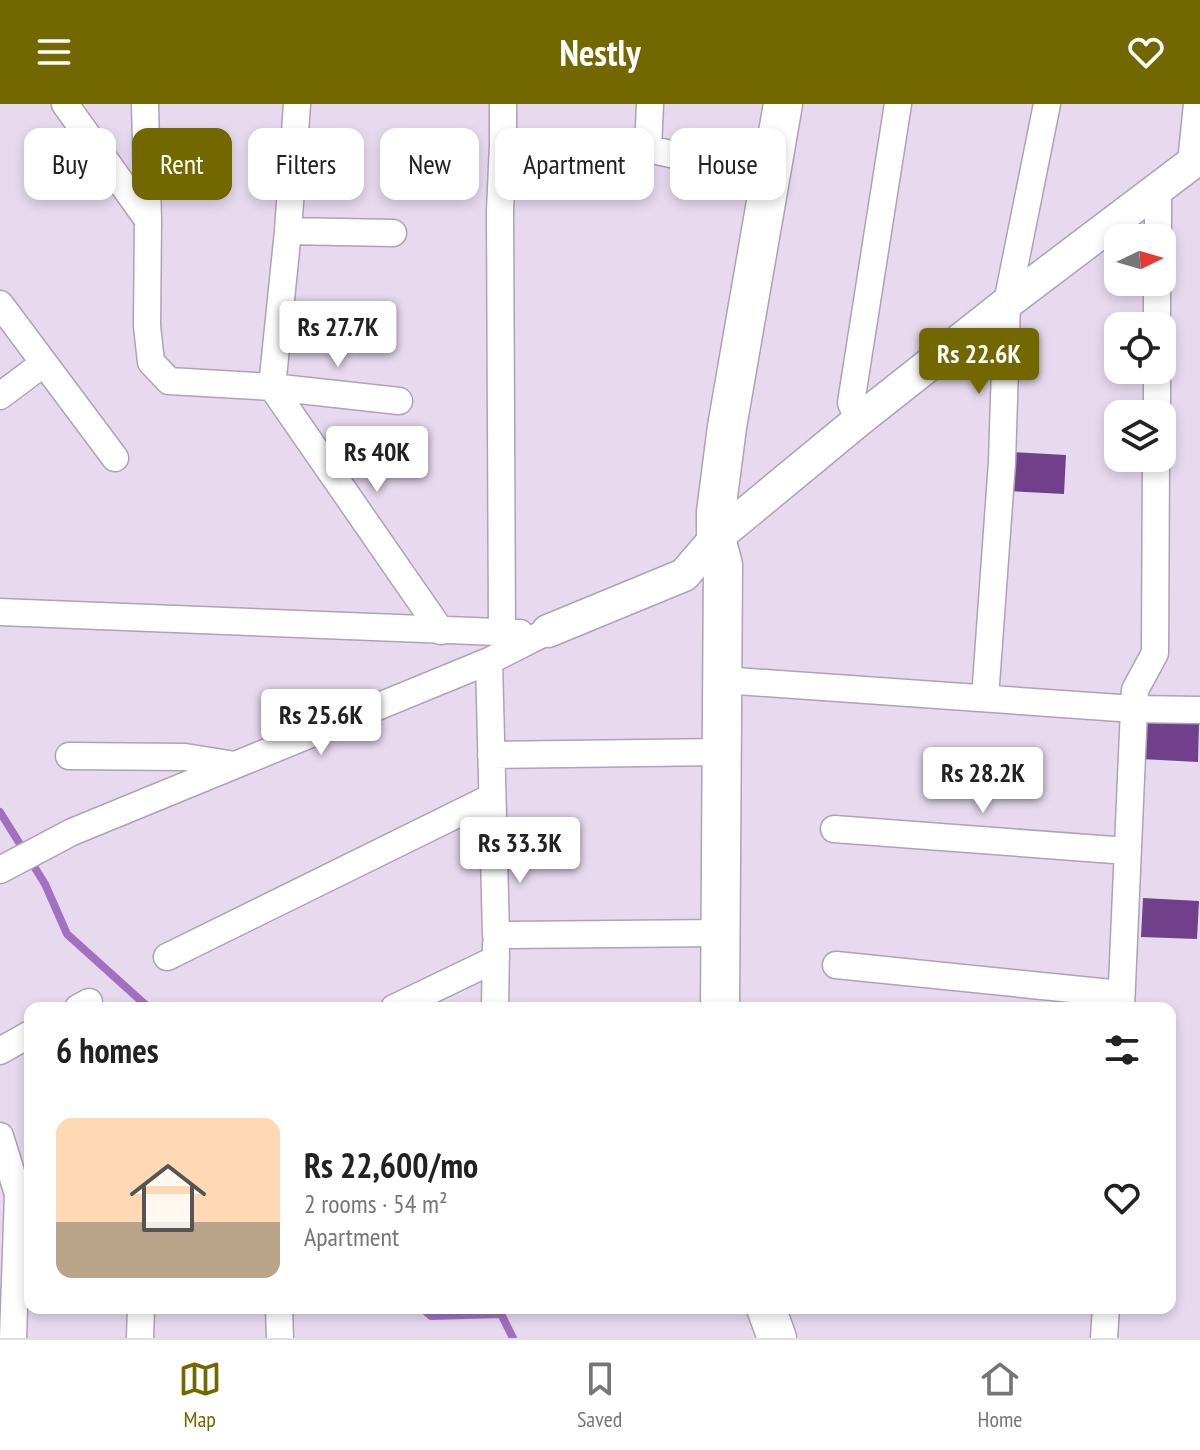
<!DOCTYPE html>
<html lang="en">
<head>
<meta charset="utf-8">
<style>
  :root { --surface:#fff; --page:#f2f2f2; --text:#222; --muted:#767676; --line:#e0e0e0; --accent:#736800 }
  body { margin:0; font-family:"PT Sans Narrow",sans-serif; background:var(--page); color:var(--text); height:100vh; display:flex; flex-direction:column; font-size:30px; white-space:nowrap }
  * { box-sizing:border-box; margin:0 }
  p { font-size:26px; color:var(--muted) }
  .icon { flex:none; width:44px; height:44px; fill:none; stroke:currentColor; stroke-width:2; stroke-linecap:round; stroke-linejoin:round }
  .map { position:relative; flex:1; overflow:hidden }
  .sheet { position:absolute; left:24px; top:898px; width:1152px; height:312px; display:flex; flex-direction:column; background:var(--surface); border-radius:16px; box-shadow:0 4px 12px #0003 }
  .sheet>* { flex:none }
  .guide { position:absolute; left:24px; top:24px; width:1152px; height:72px; display:flex; gap:16px }
  .needle { width:52px; rotate:85deg }
  .fabs { position:absolute; left:1104px; top:120px; display:grid; gap:16px }
  .fabs a { display:grid; place-items:center; width:72px; height:72px; border-radius:16px; background:var(--surface); box-shadow:0 4px 12px #0003; font-size:40px }
  .price { position:absolute; translate:-50% -68px; padding:0 18px; border-radius:8px; background:#fff; color:#222; font-size:26px; line-height:52px; filter:drop-shadow(0 2px 4px #0008) }
  .price::after { content:''; position:absolute; left:50%; top:48px; width:24px; height:18px; margin-left:-12px; background:inherit; clip-path:polygon(0 0,100% 0,50% 100%) }
  .price.active { background:var(--accent); color:#fff }
  ul { padding:0; list-style:none }
  li { display:flex; align-items:center; gap:24px; height:200px; padding:0 32px }
  li span { display:grid; place-items:center; flex:none; width:224px; height:160px; border-radius:16px; color:#555 }
  li>.icon { margin-inline-start:auto }
  span .icon { width:96px; height:96px; fill:#fffc; stroke-width:1 }
  li b { font-size:34px }
  h2 { display:flex; justify-content:space-between; align-items:center; height:96px; padding:0 32px; font-size:34px }
  .chip { padding:0 28px; border-radius:16px; background:var(--surface); box-shadow:0 4px 12px #0003; font-size:28px; line-height:72px }
  .chip.active { background:var(--accent); color:#fff }
  header { display:flex; justify-content:space-between; align-items:center; height:104px; padding:0 32px; background:var(--accent); color:#fff; font-size:36px; font-weight:700 }
  .dock { display:flex; justify-content:space-around; align-items:center; height:112px; border-top:2px solid var(--line); background:var(--surface); font-size:22px; color:var(--muted) }
  .dock a { display:grid; justify-items:center; gap:4px }
  .dock .active { color:var(--accent) }
  .map>svg:first-child { display:block }
  .lines { fill:none; stroke-linecap:round; stroke-linejoin:round }
  .stream { stroke:#a370c0; stroke-width:8 }
  .building { fill:#71408b }
  .minor-casing { stroke:#aea2b6; stroke-width:29 }
  .tertiary-casing { stroke:#aea2b6; stroke-width:35 }
  .secondary-casing { stroke:#aea2b6; stroke-width:41 }
  .minor { stroke:#fff; stroke-width:26 }
  .tertiary { stroke:#fff; stroke-width:32 }
  .secondary { stroke:#fff; stroke-width:38 }
</style>
</head>
<body>
<header><svg class="icon" aria-label="menu" viewBox="0 0 24 24"><path d="M4 6h16M4 12h16M4 18h16"/></svg>Nestly<svg class="icon" aria-label="heart" viewBox="0 0 24 24"><path d="M12 20l-8-8c-3-5 5-10 8-4 3-6 11-1 8 4z"/></svg></header>
<div class="map">
<svg width="1200" height="1234" viewBox="0 0 1200 1234">
  <rect width="100%" height="100%" fill="#e7daef"/>
  <g class="lines">
    <!-- stream -->
    <path class="stream" d="M0,708l45,72 22,50 82,74
      M422,1204l9,8 70,-2 12,24"/>
  </g>
  <!-- building -->
  <path class="building" d="M1009,348l57,3 -2,39 -56,-3z
    M1143,617l56,2 -1,39 -57,-3z
    M1143,794l56,3 -2,38 -56,-2z"/>
  <g class="lines">
    <!-- minor casing -->
    <g class="minor-casing">
      <path id="minor" d="M65,0l83,116 -1,106 4,36 18,19 103,6 16,-156 9,-127
        M145,0l3,116
        M503,40v-40
        M648,45l2,-45
        M1191,59l6,-59
        M288,127l105,2
        M1158,134v-49
        M0,200l115,154
        M1157,222v-44
        M272,283l169,244
        M272,283l127,14
        M0,292l44,-33
        M1157,310v-44
        M859,316l-8,-17 47,-299
        M1156,354l-1,195 -20,37 -1,19 66,1
        M0,508l520,21
        M502,529l-2,-422 3,-67 145,5 123,27
        M489,557l7,274 225,-2
        M722,576l412,29 -13,299
        M985,594l17,-236 5,-159 40,-199
        M491,651l230,-3
        M69,652l116,1 50,8
        M834,725l293,22
        M0,766l72,-38 417,-171 59,-30
        M167,853l325,-160
        M836,861l285,29
        M78,904l11,-6
        M394,904l102,-49
        M495,904l1,-64
        M0,947l30,-17
        M0,1032l18,58 -5,144
        M279,1204l1,30
        M140,1234l1,-30
        M1104,1234l2,-30"/>
    </g>
    <!-- tertiary casing -->
    <g class="tertiary-casing">
      <path id="tertiary" d="M548,527l136,-56 32,-37 143,-118 148,-117 193,-146"/>
    </g>
    <!-- secondary casing -->
    <g class="secondary-casing">
      <path id="secondary" d="M720,904l3,-443 -7,-27v-26l11,-85 56,-323
        M766,1204l11,30"/>
    </g>
    <!-- minor -->
    <use href="#minor" class="minor"/>
    <!-- tertiary -->
    <use href="#tertiary" class="tertiary"/>
    <!-- secondary -->
    <use href="#secondary" class="secondary"/>
  </g>
</svg>
<div class="fabs">
<a><svg class="needle" viewBox="-14 -14 28 28"><path d="M0-13l5 13h-10z" fill="#e53935"/><path d="M0 13l5-13h-10z" fill="#767676"/></svg></a>
<a><svg class="icon" aria-label="locate" viewBox="0 0 24 24"><circle cx="12" cy="12" r="6"/><path d="M12 2v4M12 18v4M2 12h4M18 12h4"/></svg></a>
<a><svg class="icon" aria-label="layers" viewBox="0 0 24 24"><path d="M12 4l9 5-9 5-9-5zM3 14l9 5 9-5"/></svg></a>
</div>
<b class="price" style="left:338px;top:265px">Rs 27.7K</b>
<b class="price active" style="left:979px;top:292px">Rs 22.6K</b>
<b class="price" style="left:377px;top:390px">Rs 40K</b>
<b class="price" style="left:321px;top:653px">Rs 25.6K</b>
<b class="price" style="left:983px;top:711px">Rs 28.2K</b>
<b class="price" style="left:520px;top:781px">Rs 33.3K</b>
<div class="guide">
<a class="chip">Buy</a>
<a class="chip active">Rent</a>
<a class="chip">Filters</a>
<a class="chip">New</a>
<a class="chip">Apartment</a>
<a class="chip">House</a>
</div>
<section class="sheet">
<h2>6 homes<svg class="icon" aria-label="filters" viewBox="0 0 24 24"><path d="M4 7h16M4 17h16"/><circle cx="9" cy="7" r="2"/><circle cx="15" cy="17" r="2"/></svg></h2>
<ul>
<li><span style="background:linear-gradient(#ffd9b3 65%,#b9a48a 0)"><svg class="icon" aria-label="home" viewBox="0 0 24 24"><path d="M3 11l9-7 9 7M6 9v11h12V9"/></svg></span><div><b>Rs 22,600/mo</b><p>2 rooms · 54 m²</p><p>Apartment</p></div><svg class="icon" aria-label="heart" viewBox="0 0 24 24"><path d="M12 20l-8-8c-3-5 5-10 8-4 3-6 11-1 8 4z"/></svg></li>
</ul>
</section>
</div>
<nav class="dock">
<a class="active"><svg class="icon" aria-label="map" viewBox="0 0 24 24"><path d="M3 6l6-2 6 2 6-2v14l-6 2-6-2-6 2zM9 4v14M15 6v14"/></svg>Map</a>
<a><svg class="icon" aria-label="saved" viewBox="0 0 24 24"><path d="M7 4h10v16l-5-4-5 4z"/></svg>Saved</a>
<a><svg class="icon" aria-label="home" viewBox="0 0 24 24"><path d="M3 11l9-7 9 7M6 9v11h12V9"/></svg>Home</a>
</nav>
</body>
</html>
